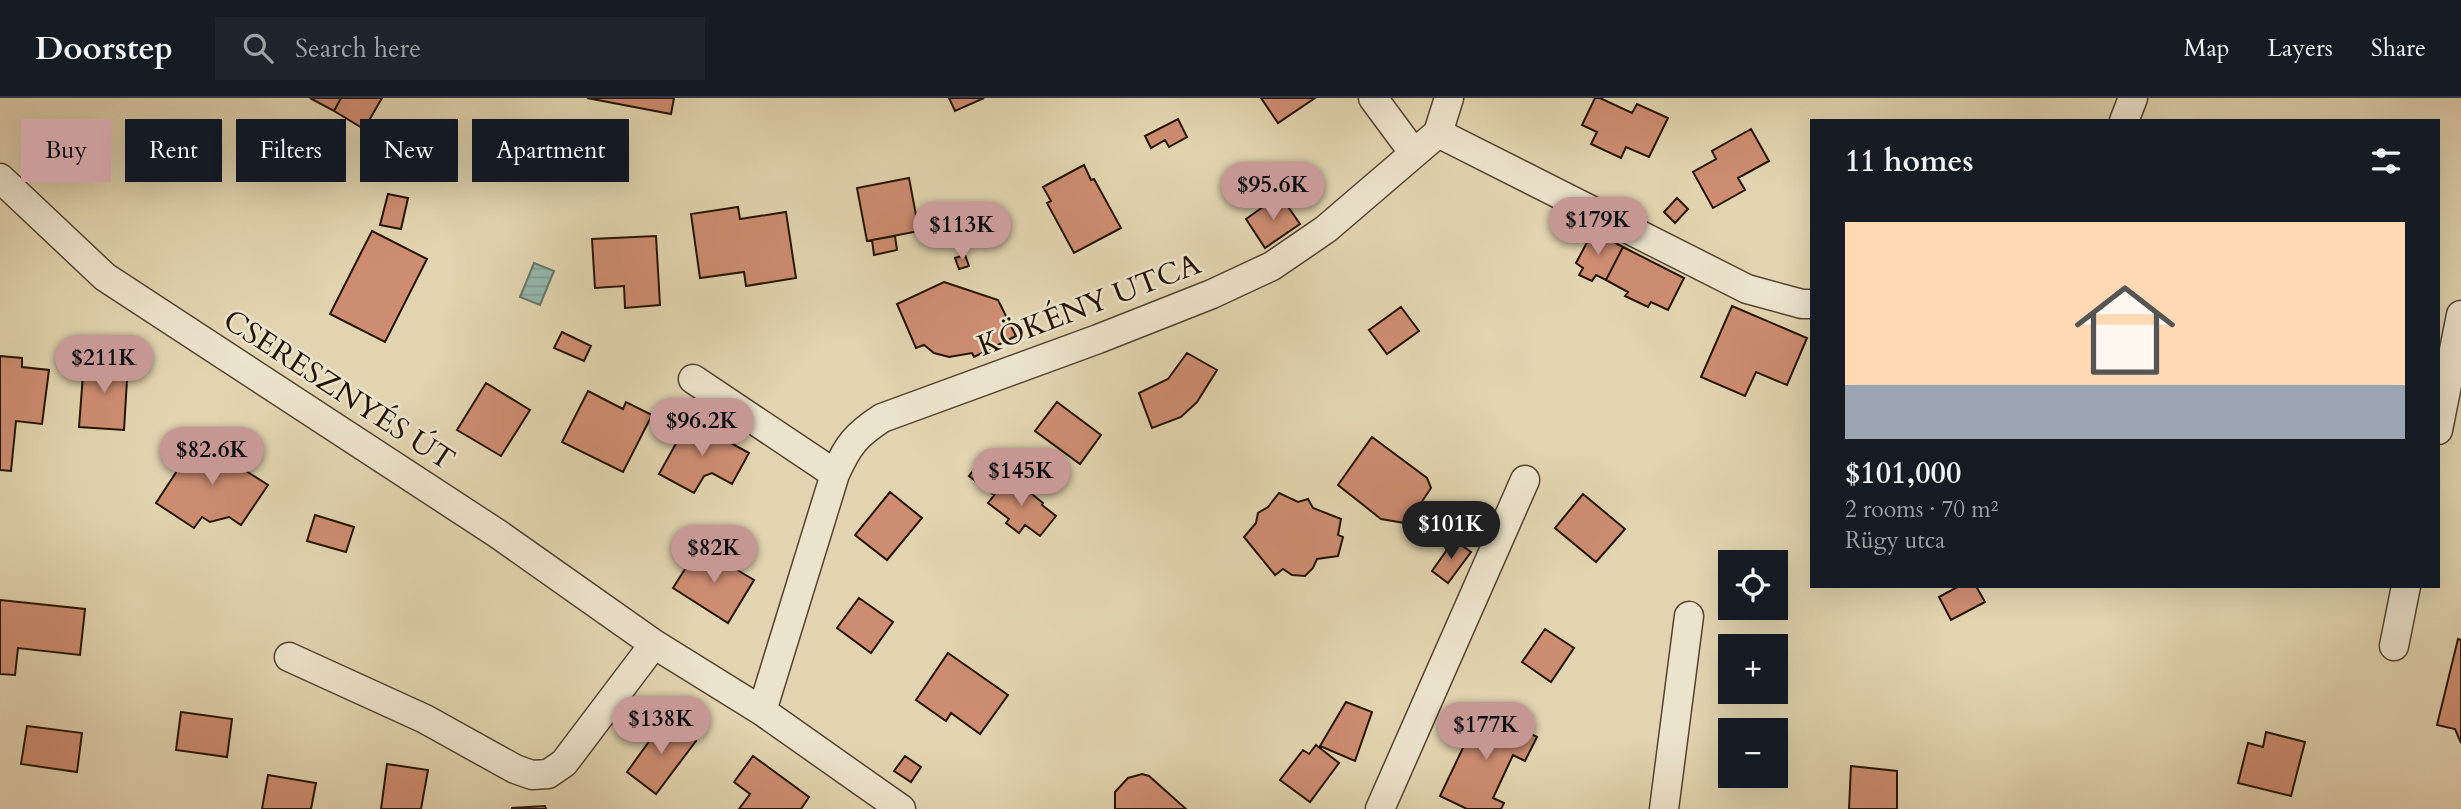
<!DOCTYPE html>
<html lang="en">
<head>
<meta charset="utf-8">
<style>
  :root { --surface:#171b24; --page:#20242c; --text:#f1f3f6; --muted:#9ea1a6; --line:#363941; --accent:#c59692 }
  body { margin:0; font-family:Cardo,serif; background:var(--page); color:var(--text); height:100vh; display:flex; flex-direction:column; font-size:26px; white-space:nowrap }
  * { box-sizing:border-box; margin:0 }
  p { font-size:23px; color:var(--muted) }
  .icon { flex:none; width:38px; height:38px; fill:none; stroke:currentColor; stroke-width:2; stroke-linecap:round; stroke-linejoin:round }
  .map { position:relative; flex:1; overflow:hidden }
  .side { position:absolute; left:1810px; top:21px; width:630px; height:469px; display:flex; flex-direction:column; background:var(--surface); border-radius:0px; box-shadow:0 7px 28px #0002 }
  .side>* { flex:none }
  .guide { position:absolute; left:21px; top:21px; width:665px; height:63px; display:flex; gap:14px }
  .tools { position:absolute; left:1718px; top:452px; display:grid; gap:14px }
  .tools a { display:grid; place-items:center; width:70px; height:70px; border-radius:0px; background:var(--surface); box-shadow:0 7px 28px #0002; font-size:35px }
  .price { position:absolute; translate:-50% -60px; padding:0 16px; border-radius:24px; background:var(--accent); color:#111; font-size:23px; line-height:46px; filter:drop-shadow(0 2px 4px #0008) }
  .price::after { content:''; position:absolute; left:50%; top:42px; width:21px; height:16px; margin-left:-10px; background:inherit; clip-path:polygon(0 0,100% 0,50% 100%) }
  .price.selected { background:#222; color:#fff }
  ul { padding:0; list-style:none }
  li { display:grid; align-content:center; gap:14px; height:371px; padding:0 35px }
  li+li { border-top:2px solid var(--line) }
  li span { display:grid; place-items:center; height:217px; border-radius:0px; color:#555 }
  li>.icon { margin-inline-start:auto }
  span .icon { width:126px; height:126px; fill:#fffc; stroke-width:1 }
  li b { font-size:30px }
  h2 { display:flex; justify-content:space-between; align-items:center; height:84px; padding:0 35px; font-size:30px }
  .tag { padding:0 24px; border-radius:0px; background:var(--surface); box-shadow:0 7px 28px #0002; font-size:24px; line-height:63px }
  .tag.selected { background:var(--accent); color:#111 }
  header { display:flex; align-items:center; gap:42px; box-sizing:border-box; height:98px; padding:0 35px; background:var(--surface); border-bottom:2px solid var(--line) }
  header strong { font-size:33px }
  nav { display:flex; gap:38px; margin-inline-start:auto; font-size:24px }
  .search { width:490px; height:63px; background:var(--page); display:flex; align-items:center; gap:18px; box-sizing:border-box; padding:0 24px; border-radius:0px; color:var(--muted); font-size:26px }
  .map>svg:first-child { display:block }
  .water { fill:url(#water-rules); stroke:#677668; stroke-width:2 }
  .building { fill:#ce8d71; stroke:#231402; stroke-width:2 }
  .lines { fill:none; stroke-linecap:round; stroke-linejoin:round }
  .street-casing { stroke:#53442e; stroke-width:31 }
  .street { stroke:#ece3cc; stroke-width:28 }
  .labels { text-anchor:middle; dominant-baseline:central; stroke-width:5; stroke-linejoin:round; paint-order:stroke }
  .street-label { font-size:30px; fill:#231402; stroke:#ece3cc }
</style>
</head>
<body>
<header>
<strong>Doorstep</strong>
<div class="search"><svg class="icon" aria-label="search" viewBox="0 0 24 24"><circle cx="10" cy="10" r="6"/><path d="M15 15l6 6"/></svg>Search here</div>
<nav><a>Map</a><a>Layers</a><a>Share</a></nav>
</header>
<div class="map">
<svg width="2461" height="711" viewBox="0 0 2461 711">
  <defs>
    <pattern id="water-rules" width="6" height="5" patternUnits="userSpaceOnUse" patternTransform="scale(1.75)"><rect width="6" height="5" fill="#95b8ac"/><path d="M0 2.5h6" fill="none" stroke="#809d92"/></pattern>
  </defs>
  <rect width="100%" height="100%" fill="#e2d4b0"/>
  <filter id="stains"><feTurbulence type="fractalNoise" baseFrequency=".00286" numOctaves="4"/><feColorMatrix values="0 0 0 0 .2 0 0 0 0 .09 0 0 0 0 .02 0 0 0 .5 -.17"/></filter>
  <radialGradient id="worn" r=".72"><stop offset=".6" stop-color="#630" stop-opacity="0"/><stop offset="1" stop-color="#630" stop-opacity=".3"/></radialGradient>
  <!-- water -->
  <path class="water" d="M534,165l20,8 -14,34 -20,-8z"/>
  <!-- building -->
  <path class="building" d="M310,0h31l-7,13z
    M341,0h41l-18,31 -30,-18z
    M587,0h87l-3,16z
    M949,0h35l-29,13z
    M1261,0h54l-37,25z
    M1595,0h5l32,15 5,-9 31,14 -19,39 -23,-10 -5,11 -30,-14 6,-12 -15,-7z
    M1178,21l9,18 -18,10 -4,-7 -14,8 -6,-12z
    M1751,31l18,32 -31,17 7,12 -32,18 -20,-36 23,-13 -4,-8z
    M1084,67l7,15 3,-1 27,49 -47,25 -27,-50 4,-2 -8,-14z
    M909,80l10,53 -52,10 -10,-53z
    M388,96l20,4 -7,31 -21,-4z
    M1280,97l20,29 -35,24 -19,-29z
    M1677,100l11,11 -13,14 -11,-11z
    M738,109l2,12 46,-7 10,66 -50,8 -2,-14 -44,6 -9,-64z
    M372,133l55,28 -42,83 -55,-28z
    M1593,133l30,16 -17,33 -10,-5 -4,6 -13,-6 4,-7 -7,-5z
    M656,138l4,69 -35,3 -1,-22 -29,2 -3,-49z
    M895,138l2,14 -23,5 -2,-15z
    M1623,149l61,31 -16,32 -17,-8 -3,5 -23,-11 3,-4 -22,-12z
    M965,157l4,11 -10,3 -4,-11z
    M944,184l54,18 18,36 -42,21 -2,-4 -23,4 -15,-4 -10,-8 -8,3 -19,-44z
    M1732,208l75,32 -20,47 -31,-13 -11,24 -44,-19z
    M1401,209l18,24 -32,23 -18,-24z
    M562,234l29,14 -7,15 -30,-13z
    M1187,255l30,17 -20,32 -16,15 -29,11 -13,-35 29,-14z
    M0,258l22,2v9l27,3 -7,54 -26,-3 -5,50 -11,-1z
    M84,263l44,2 -4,67 -45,-3z
    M486,285l44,27 -29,46 -44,-26z
    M588,293l35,18 3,-7 26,13 -29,57 -61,-30z
    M1057,304l44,33 -21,29 -45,-33z
    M689,322l60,33 -17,31 -20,-11 -8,3 -10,17 -35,-19z
    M1372,339l55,41 4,10 -20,30 -4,-1 -2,6 -24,-4 -43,-34z
    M196,344l25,16 9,-15 21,14 -8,12 25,16 -27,40 -12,-8 -19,5 -8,-5 -8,11 -38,-25z
    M984,358l25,20 -15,19 -25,-19z
    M1009,378l34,27 -1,2 14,11 -16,20 -15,-11 -6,8 -13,-10 3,-4 -21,-16z
    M890,394l32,26 -35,42 -32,-25z
    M1279,395l19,9 10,-3 5,9 28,11 -3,16 5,2 -5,19 -21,3 -4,9 -8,8 -13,-1 -9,-6 -8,6 -31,-38 12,-14 2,-10 10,-6z
    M1583,396l42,35 -29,33 -41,-34z
    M315,417l39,12 -8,25 -39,-11z
    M1454,442l17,12 -23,31 -16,-12z
    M699,449l55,33 -26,43 -55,-35z
    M1959,488h17l9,16 -34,18 -12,-23z
    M859,500l34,24 -22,31 -34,-25z
    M0,502l85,9 -5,46 -62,-7 -3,27 -15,-1z
    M1545,531l29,19 -23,34 -29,-20z
    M2458,541l3,1v103l-6,-14 -18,-4z
    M948,555l60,42 -28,39 -29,-21 -5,8 -30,-21z
    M1346,604l26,10 -17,49 -35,-15z
    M1481,612l56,27 -12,24 -12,-6 -20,43 11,5 -3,6h-34l-27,-13z
    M181,614l51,7 -5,38 -51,-7z
    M666,620l30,23 -40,53 -29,-22z
    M27,628l55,7 -5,39 -56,-8z
    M2266,634l39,10 -14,54 -53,-13 10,-40 15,4z
    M1316,647l23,18 -29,39 -30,-22 23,-30 6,4z
    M753,658l56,41 -8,12h-62l11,-15 -16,-12z
    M905,658l16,11 -10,15 -17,-11z
    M387,666l41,6 -7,39h-40z
    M1851,668l46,5v38h-48z
    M1142,676l7,2 37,33h-71v-17l13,-14z
    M268,677l48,8 -5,26h-49z
    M545,708l1,3h-34v-1z"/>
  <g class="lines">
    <!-- street casing -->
    <g class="street-casing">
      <path id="street" d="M1373,0l40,54
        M2124,23l9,-23
        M1438,35l309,156 55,15h9
        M0,80l105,99 393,257 156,110 108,67 139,98
        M693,281l142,95
        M2438,332l23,-115
        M2394,548l12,-60
        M289,559l136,62 90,50 17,6 16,-1 16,-11 90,-119
        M762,613l73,-237c13,-29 21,-39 47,-56l216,-79 114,-45 60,-28 54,-37 112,-96 11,-35
        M1380,711l145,-329
        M1664,711l25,-193"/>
    </g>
    <!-- street -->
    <use href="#street" class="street"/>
  </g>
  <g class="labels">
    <!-- street labels -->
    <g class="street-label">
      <text transform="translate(1089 207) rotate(-21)">KÖKÉNY UTCA</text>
      <text transform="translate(339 292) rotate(33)">CSERESZNYÉS ÚT</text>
    </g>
  </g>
  <rect width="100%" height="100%" filter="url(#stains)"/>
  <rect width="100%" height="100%" fill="url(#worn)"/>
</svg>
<div class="tools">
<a><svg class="icon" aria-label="locate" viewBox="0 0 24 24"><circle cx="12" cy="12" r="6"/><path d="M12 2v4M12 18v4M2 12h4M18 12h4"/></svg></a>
<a>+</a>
<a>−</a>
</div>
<b class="price" style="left:1273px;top:124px">$95.6K</b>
<b class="price" style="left:1598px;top:159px">$179K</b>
<b class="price" style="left:962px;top:164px">$113K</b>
<b class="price" style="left:104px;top:297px">$211K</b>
<b class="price" style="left:702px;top:360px">$96.2K</b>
<b class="price" style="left:212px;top:389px">$82.6K</b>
<b class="price" style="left:1021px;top:410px">$145K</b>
<b class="price selected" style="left:1451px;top:463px">$101K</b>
<b class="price" style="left:714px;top:487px">$82K</b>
<b class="price" style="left:661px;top:658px">$138K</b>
<b class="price" style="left:1486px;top:664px">$177K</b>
<div class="guide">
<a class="tag selected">Buy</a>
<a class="tag">Rent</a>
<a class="tag">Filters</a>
<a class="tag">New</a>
<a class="tag">Apartment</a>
</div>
<section class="side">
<h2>11 homes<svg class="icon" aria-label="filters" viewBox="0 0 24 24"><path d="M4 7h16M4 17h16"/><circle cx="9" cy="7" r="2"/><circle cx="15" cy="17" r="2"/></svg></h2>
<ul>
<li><span style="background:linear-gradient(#ffd9b3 75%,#9aa5b1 0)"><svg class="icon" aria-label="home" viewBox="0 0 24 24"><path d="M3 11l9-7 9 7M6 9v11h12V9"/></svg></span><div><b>$101,000</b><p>2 rooms · 70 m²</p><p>Rügy utca</p></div></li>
</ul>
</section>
</div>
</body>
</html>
